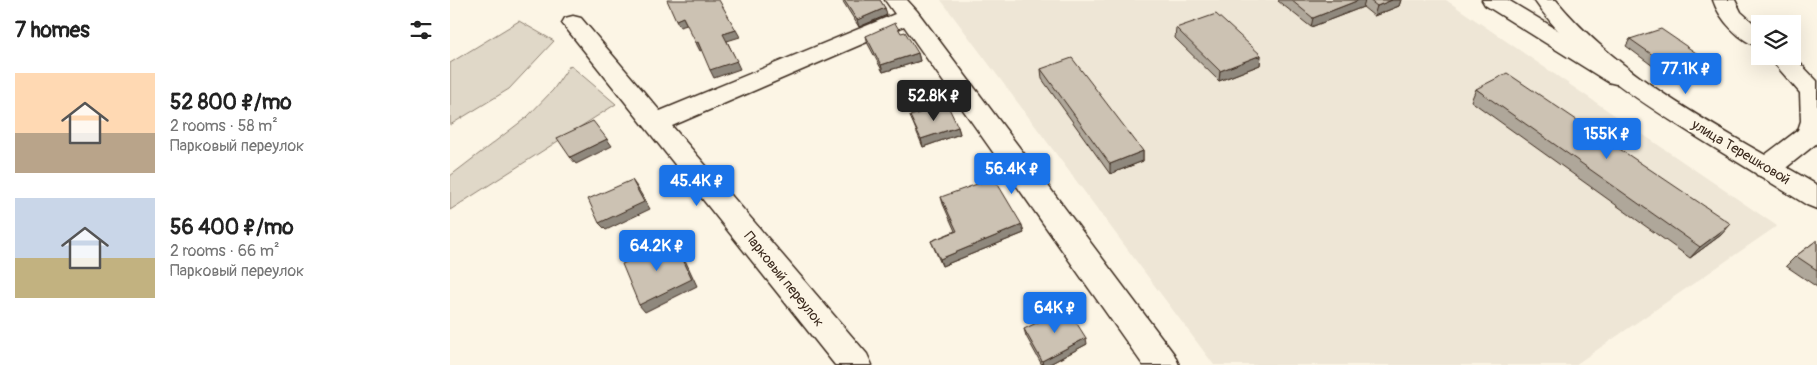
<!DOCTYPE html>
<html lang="en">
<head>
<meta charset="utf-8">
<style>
  :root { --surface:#fff; --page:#f6f6f6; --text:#222; --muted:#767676; --accent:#1a73e8 }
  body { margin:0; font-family:Pangolin,sans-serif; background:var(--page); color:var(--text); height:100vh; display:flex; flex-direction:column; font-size:19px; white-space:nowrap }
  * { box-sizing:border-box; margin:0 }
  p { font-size:16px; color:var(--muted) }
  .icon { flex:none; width:28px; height:28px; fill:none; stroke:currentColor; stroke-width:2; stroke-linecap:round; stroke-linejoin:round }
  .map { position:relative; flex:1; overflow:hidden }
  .side { display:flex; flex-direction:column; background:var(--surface); width:450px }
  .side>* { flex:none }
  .buttons { position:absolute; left:1301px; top:15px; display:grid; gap:10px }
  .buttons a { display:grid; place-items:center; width:50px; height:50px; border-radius:0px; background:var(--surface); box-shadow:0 5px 20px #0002; font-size:25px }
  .price { position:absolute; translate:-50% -42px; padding:0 11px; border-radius:5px; background:var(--accent); color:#fff; font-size:16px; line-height:32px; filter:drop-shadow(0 1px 2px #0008) }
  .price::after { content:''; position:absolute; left:50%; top:30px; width:15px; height:11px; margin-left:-8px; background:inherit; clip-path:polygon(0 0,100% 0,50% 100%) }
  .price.active { background:#222; color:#fff }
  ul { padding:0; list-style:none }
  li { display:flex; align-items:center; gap:15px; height:125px; padding:0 15px }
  li span { display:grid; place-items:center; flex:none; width:140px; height:100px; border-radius:0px; color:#555 }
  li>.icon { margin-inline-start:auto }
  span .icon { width:60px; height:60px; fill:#fffc; stroke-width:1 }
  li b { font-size:21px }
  h2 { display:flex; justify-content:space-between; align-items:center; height:60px; padding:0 15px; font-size:21px }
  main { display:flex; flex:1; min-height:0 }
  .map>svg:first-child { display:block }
  .built { fill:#eee6d6 }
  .green { fill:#e0d8c8; stroke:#8e8173 }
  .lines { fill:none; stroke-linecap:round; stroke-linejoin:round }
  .street-casing { stroke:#3b2a1e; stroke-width:3 }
  .secondary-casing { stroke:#3b2a1e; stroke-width:3 }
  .street { fill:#fcf5e5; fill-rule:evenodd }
  .secondary { fill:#fcf5e5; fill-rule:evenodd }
  .wall { fill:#afa79a; stroke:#3b2a1e }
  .shaded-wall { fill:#8f887d; stroke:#3b2a1e }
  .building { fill:#ccc2b3; stroke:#3b2a1e }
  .labels { text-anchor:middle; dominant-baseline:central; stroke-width:4; stroke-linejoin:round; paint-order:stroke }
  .street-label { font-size:14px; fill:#3b2a1e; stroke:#fcf5e5 }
</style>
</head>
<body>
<main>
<section class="side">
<h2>7 homes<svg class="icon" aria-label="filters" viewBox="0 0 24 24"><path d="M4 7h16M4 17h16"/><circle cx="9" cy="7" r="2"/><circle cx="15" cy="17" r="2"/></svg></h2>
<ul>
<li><span style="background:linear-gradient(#ffd9b3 60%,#b9a48a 0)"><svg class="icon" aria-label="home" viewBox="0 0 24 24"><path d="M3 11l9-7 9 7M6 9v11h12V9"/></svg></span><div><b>52 800 ₽/mo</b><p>2 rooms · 58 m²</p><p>Парковый переулок</p></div></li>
<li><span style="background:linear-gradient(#c9d6e8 60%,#c2b280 0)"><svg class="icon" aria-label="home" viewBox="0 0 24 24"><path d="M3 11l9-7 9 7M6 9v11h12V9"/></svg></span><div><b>56 400 ₽/mo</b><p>2 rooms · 66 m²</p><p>Парковый переулок</p></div></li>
</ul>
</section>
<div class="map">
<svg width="1367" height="365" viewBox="0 0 1367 365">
  <rect width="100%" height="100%" fill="#fcf5e5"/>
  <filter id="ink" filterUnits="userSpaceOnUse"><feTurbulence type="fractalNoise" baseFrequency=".02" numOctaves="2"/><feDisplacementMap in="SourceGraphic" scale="10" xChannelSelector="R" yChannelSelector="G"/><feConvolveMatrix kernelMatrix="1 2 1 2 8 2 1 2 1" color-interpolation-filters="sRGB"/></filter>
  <g filter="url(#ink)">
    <!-- built -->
    <path class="built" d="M491,0h505l331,226 -202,139h-361z"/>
    <!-- green -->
    <path class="green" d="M69,21l35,20 -45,48 -59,36v-62z
      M120,65l46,39 -166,106v-34l77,-59 26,-27z"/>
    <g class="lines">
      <!-- street casing -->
      <g class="street-casing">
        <path id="street" d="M435,0h22l10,11 257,343 5,11h-36l-239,-339 -232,100 195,228 5,11h-37l-273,-342 3,-5 8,-2 8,2 79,93 235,-97z
          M1032,0h26l116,70 4,6 -4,6 -8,2 -8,-2 -123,-77z
          M1263,0h22l6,12 19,17v18c-20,-5 -41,-28 -47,-47z
          M1342,55l25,26v62l-40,32 -10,3 -10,-3 -4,-7 4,-7 41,-31 3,-9 -1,-28 -32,-37z"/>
      </g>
      <!-- secondary casing -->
      <g class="secondary-casing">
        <path id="secondary" d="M1084,0h22c69,83 170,131 261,185v24l-10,-4c-36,-22 -71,-44 -107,-66 -61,-38 -124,-78 -166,-139z"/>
      </g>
      <!-- street -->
      <use href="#street" class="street"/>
      <!-- secondary -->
      <use href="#secondary" class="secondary"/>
    </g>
    <!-- wall -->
    <path class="wall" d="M392,0h38l5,8 2,7 -28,12z
      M829,0h122l-2,6 -25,10 -11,-9 -52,20 -33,-26z
      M726,28l85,27 -1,10 -41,16 -44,-43z
      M416,36l52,17 2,8 -37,11 -15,-28z
      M1180,39l75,20 -6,8 -30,11 -43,-32z
      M591,69l102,82v10l-33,13 -68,-95z
      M1026,89l245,146 -31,23 -219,-157z
      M460,116l48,11 2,7 -37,13 -10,-24z
      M491,197l83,36 -82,33 -8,-18 -3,-7 24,-10 -12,-27z
      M1367,240v47l-31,-21 10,-10z
      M574,329l63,15 -39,21h-6l-16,-29z"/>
    <!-- shaded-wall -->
    <path class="shaded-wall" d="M909,0h6l-2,7 -52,20 2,-9z
      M942,0h9l-2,6 -25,10 3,-10z
      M435,8l2,7 -28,12 -2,-7z
      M233,17l4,8 -7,2 -4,-7z
      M286,30l4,7 -13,4 13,28 -26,9 -4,-8 13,-36z
      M248,42l4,8 -2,1 -4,-8z
      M468,53l2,8 -37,11 -2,-7z
      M811,55l-1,10 -41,16 1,-10z
      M1255,59l-6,8 -30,11 5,-8z
      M508,127l2,7 -37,13 -2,-8z
      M157,139l5,7 -36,18 -6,-7z
      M693,151v10l-33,13v-10z
      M182,180l5,7 13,22 -44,21 -7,-7z
      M1281,224l-10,11 -31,23 10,-11z
      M572,225l2,8 -82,33 -2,-7z
      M224,240l5,7 18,39 -52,26 -6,-7z
      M636,338l1,6 -39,21h-5l-1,-4z"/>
    <!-- building -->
    <path class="building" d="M217,0h52l17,30 -13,4 14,27 -27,9 -12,-28 -2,1 -13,-26 -7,3z
      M394,0h36l5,8 -28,12z
      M841,0h68l-46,18z
      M919,0h23l-15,6z
      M766,14l45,41 -41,16 -44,-43z
      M445,23l6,10 4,-1 13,21 -37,12 -15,-29z
      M1211,29l44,30 -31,11 -44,-31z
      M622,58l71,93 -33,13 -69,-95z
      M1057,73l224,151 -31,23 -224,-158z
      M497,104l11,23 -37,12 -11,-23z
      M143,121l14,18 -37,18 -13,-19z
      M544,178l28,47 -82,34 -9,-18 26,-10 -16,-34z
      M182,180l12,22 -45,21 -11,-24z
      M224,240l18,39 -53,26 -17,-41z
      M1367,240v30l-21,-14z
      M617,308l19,30 -44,23 -18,-32z"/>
  </g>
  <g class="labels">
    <!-- street labels -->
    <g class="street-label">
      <text transform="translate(1291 152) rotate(31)">улица Терешковой</text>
      <text transform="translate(334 279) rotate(51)">Парковый переулок</text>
    </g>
  </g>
</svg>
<div class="buttons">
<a><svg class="icon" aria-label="layers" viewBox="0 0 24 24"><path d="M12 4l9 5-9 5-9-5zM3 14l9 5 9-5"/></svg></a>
</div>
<b class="price" style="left:1236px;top:95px">77.1K ₽</b>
<b class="price active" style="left:484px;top:122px">52.8K ₽</b>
<b class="price" style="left:1157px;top:160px">155K ₽</b>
<b class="price" style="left:562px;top:195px">56.4K ₽</b>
<b class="price" style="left:247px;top:207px">45.4K ₽</b>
<b class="price" style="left:207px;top:272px">64.2K ₽</b>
<b class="price" style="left:605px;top:334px">64K ₽</b>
</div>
</main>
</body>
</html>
